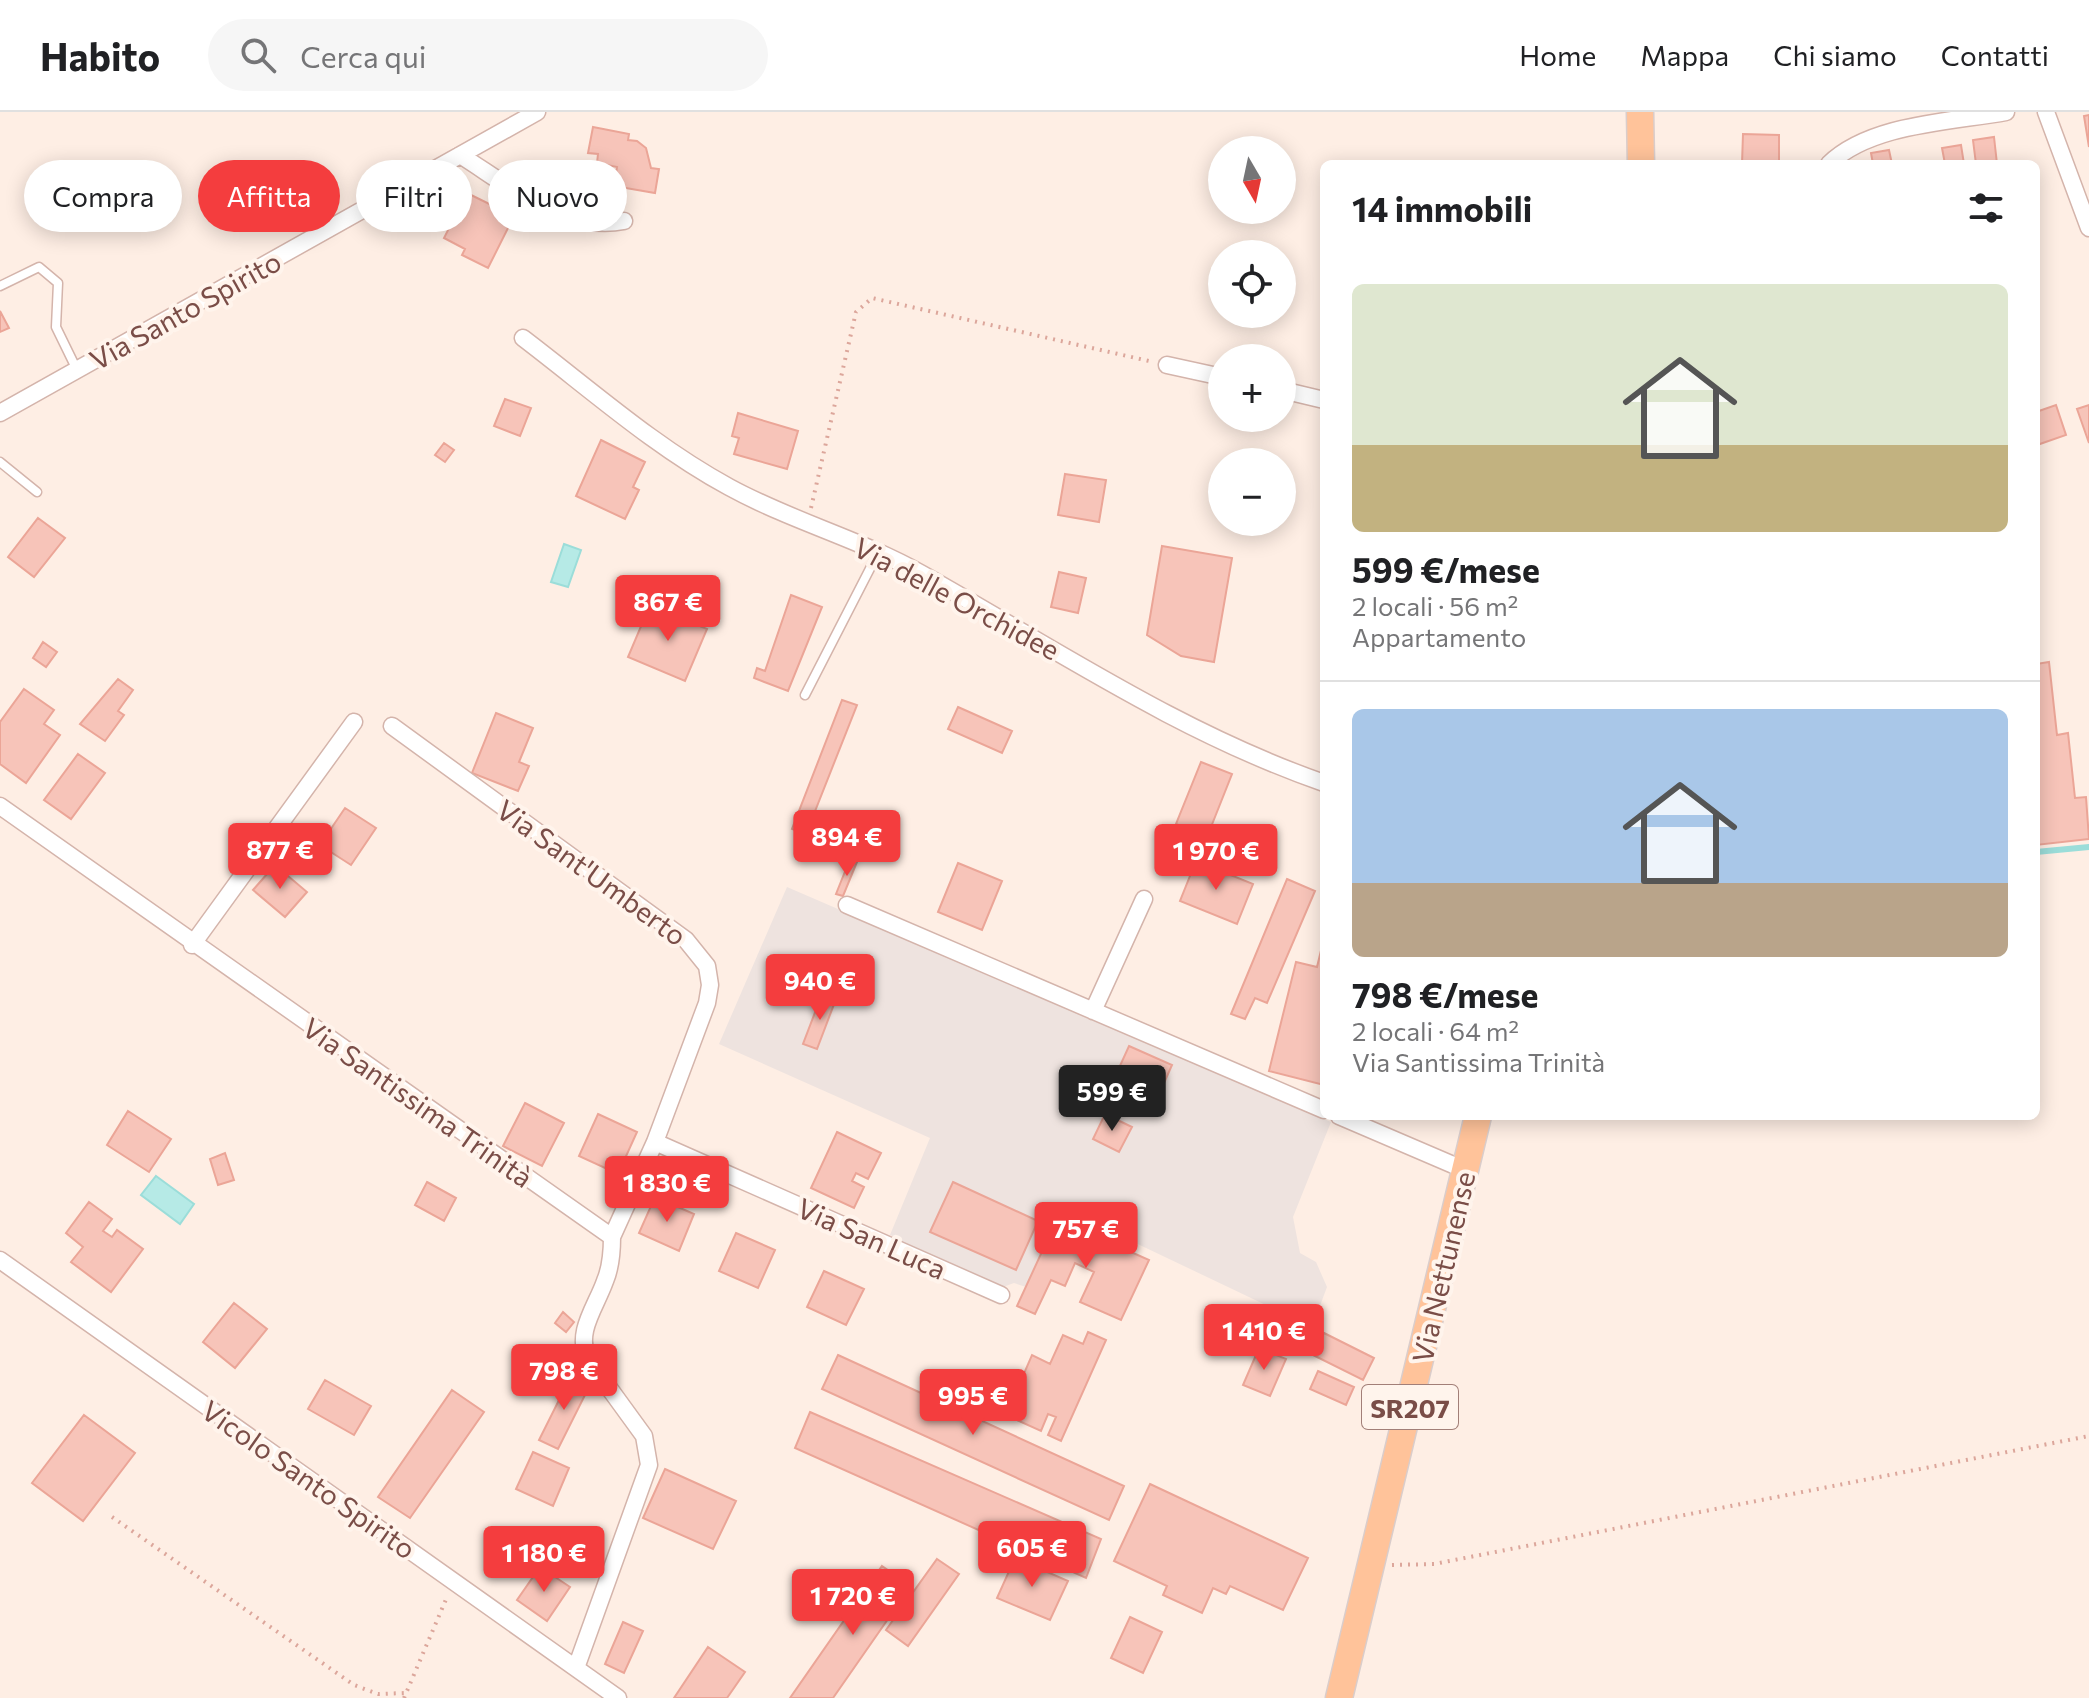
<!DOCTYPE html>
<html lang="it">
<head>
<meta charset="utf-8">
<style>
  :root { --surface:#fff; --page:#f6f6f6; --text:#202124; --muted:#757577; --line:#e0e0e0; --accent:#f43d3e }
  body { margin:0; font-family:Commissioner,sans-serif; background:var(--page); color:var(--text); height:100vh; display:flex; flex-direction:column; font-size:30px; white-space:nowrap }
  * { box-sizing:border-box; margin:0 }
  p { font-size:26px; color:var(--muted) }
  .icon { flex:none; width:44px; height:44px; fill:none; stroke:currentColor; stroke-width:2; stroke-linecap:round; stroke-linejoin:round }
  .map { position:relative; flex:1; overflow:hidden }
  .panel { position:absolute; left:1320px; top:48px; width:720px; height:960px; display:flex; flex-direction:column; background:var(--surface); border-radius:12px; box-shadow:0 4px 20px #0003 }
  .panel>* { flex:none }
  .hud { position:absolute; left:24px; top:48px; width:760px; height:72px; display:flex; gap:16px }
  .needle { width:52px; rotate:171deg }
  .tools { position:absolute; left:1208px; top:24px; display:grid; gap:16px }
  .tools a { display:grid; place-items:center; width:88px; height:88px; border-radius:50%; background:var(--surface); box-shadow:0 4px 20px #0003; font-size:40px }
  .price { position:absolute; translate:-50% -68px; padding:0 18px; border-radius:8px; background:var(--accent); color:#fff; font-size:26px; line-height:52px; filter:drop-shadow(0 2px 4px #0008) }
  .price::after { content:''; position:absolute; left:50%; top:48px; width:24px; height:18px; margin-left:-12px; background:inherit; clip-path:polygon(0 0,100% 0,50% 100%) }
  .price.selected { background:#222; color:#fff }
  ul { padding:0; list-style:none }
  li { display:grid; align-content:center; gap:16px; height:424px; padding:0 32px }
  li+li { border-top:2px solid var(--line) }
  li span { display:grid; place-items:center; height:248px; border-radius:12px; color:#555 }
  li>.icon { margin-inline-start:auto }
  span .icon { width:144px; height:144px; fill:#fffc; stroke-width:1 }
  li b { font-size:34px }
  h2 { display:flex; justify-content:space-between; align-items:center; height:96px; padding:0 32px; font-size:34px }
  .tag { padding:0 28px; border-radius:36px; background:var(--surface); box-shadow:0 4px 20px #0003; font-size:28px; line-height:72px }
  .tag.selected { background:var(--accent); color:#fff }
  header { display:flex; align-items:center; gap:48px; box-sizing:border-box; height:112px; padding:0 40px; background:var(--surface); border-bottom:2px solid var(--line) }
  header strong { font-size:38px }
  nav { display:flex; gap:44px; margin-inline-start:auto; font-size:28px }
  .search { width:560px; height:72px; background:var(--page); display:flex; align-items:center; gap:20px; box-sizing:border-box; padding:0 28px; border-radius:44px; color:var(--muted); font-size:30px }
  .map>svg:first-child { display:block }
  .industrial { fill:#eee3df }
  .water { fill:#b6eae6; stroke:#9bddd9; stroke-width:2 }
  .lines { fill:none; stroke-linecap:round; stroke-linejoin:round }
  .stream { stroke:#9bddd9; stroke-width:6 }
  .building { fill:#f7c4b9; stroke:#eba597; stroke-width:2 }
  .service-casing { stroke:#d4b4ab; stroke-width:11 }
  .minor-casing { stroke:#d4b4ab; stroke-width:19 }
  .primary-casing { stroke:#dacdcb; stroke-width:29 }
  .path { stroke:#dca69b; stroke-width:4; stroke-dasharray:2 6; stroke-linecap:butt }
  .service { stroke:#fff; stroke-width:8 }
  .minor { stroke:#fff; stroke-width:16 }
  .primary { stroke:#ffc39a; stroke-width:26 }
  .labels { text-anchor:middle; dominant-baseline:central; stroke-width:8; stroke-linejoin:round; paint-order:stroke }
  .shield { fill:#fff4ec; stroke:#a27f78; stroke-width:2 }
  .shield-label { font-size:26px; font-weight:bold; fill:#7a4d47 }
  .street-label { font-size:28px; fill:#7a4d47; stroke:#fff4ec }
</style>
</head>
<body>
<header>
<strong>Habito</strong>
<div class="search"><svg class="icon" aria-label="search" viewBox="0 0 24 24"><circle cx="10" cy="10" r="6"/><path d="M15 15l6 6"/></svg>Cerca qui</div>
<nav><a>Home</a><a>Mappa</a><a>Chi siamo</a><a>Contatti</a></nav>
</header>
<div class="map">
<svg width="2089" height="1586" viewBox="0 0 2089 1586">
  <rect width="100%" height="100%" fill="#feeee4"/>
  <!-- industrial -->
  <path class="industrial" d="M787,775l544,235 -38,95 7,36 16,9 11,25 -15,40 -252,-120 -34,80 -12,-4 -11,4 -101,-44v-3l-12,-5 40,-97 -211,-94z"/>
  <!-- water -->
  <path class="water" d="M564,432l17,6 -13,37 -17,-5z
    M156,1064l38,28 -14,20 -39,-29z"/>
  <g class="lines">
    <!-- stream -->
    <path class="stream" d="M2036,740l53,-5"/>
  </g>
  <!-- building -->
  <path class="building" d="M2089,3v32l-5,-31z
    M593,15l36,7 -1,6 9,1 9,7 5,20 8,1 -4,24 -41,-7 3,-19 -20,-4 1,-9 -10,-1z
    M1743,22l36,1v29h-37z
    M1994,25l3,27h-21l-3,-24z
    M1961,33l3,19h-19l-3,-16z
    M1889,38l3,14h-19l-2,-11z
    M467,81l47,23 -26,52 -26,-13 3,-6 -21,-11z
    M0,199l9,17 -9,4z
    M505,287l26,9 -11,28 -26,-10z
    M2056,293l10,30 -29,10 -1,-33z
    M2089,293v38l-12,-34z
    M738,301l60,18 -11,38 -53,-15 5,-16 -7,-2z
    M601,328l44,22 -12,25 6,3 -14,29 -49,-23z
    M444,331l10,7 -9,12 -10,-7z
    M1065,362l41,6 -7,42 -41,-7z
    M1222,362v35l-7,-1z
    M38,406l27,20 -31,39 -26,-20z
    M1162,434l70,12 -18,104 -33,-6 -34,-21z
    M1059,460l27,6 -8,35 -27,-6z
    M791,483l31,12 -34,84 -34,-13 3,-10 8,3z
    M650,493l57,24 -22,52 -57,-24z
    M43,530l14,10 -11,15 -13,-9z
    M2049,550l8,73 11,-2 7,65 11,-1 3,42 -53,6v-181z
    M118,567l15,11 -15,21 6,4 -19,26 -25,-17z
    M24,577l30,21 -10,14 16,11 -34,48 -26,-19v-42z
    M842,588l15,5 -51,129 -14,-5z
    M958,595l54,24 -10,22 -54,-24z
    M496,601l37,15 -14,34 10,4 -11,25 -46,-18z
    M78,642l27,19 -34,46 -27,-19z
    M1201,650l31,12 -25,63 -31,-13z
    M345,696l31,20 -25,37 -31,-20z
    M850,747l7,3 -14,34 -7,-2z
    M1196,749l57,23 -16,40 -57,-23z
    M958,751l44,18 -20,49 -44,-18z
    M275,753l32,27 -22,25 -32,-27z
    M1287,767l28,12 -48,112 -12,-5 -10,21 -14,-5z
    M1324,826v147l-55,-14 27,-109 21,5z
    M822,882l14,5 -19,50 -14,-5z
    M1129,934l43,19 -15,34 -43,-20z
    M525,991l39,20 -22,43 -39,-20z
    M128,999l43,28 -22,33 -42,-27z
    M598,1002l39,18 -19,42 -39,-18z
    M1105,1002l27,13 -13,25 -26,-13z
    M837,1020l44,21 -13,26 -12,-6 -4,8 12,6 -10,21 -43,-20z
    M225,1041l9,27 -16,5 -8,-26z
    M427,1070l29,16 -12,23 -29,-16z
    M953,1070l85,39 -22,49 -86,-38z
    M655,1085l39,17 -15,37 -40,-18z
    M89,1090l23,17 -9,12 9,6 5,-7 26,19 -32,43 -40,-30 12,-15 -17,-14z
    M1057,1107l92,41 -28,60 -41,-18 14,-30 -19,-9 -10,23 -14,-6 -16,34 -18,-8z
    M736,1121l39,17 -17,38 -39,-17z
    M824,1159l40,18 -18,36 -39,-18z
    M234,1191l33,26 -32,39 -32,-26z
    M563,1200l11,10 -8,10 -11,-9z
    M1285,1208l21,10 -12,24 -21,-11z
    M1088,1220l18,8 -45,101 -13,-6 8,-18 -8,-3 -7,17 -35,-16 26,-60 18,9 13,-29 20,9z
    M1324,1221l50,25 -11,22 -50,-25z
    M1259,1236l27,11 -16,37 -27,-11z
    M838,1243l286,131 -15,34 -287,-131z
    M1318,1259l36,16 -8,18 -36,-16z
    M571,1264l19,9 -32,64 -19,-9z
    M325,1268l46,26 -17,29 -46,-26z
    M452,1278l32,22 -74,106 -32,-21z
    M810,1300l291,127 -15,39 -291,-130z
    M84,1303l51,38 -52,68 -51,-38z
    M533,1340l36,16 -16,38 -37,-17z
    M665,1357l71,32 -23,48 -70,-31z
    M1150,1372l158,74 -25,52 -53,-24 -4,8 -13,-6 -11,25 -39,-18 4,-9 -53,-25z
    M1015,1446l53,23 -18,39 -53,-22z
    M937,1447l22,15 -51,72 -22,-16z
    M882,1454l29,20 -78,112h-43z
    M540,1455l30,20 -23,34 -30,-21z
    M1130,1505l32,15 -19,41 -32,-15z
    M623,1510l20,9 -19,42 -19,-9z
    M708,1535l37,25 -18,26h-53z"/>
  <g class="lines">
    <!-- service casing -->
    <g class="service-casing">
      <path id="service" d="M0,174l39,-19 19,16 -2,44 21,43
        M0,350l37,30
        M805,583l73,-142"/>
    </g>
    <!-- minor casing -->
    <g class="minor-casing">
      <path id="minor" d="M2046,0l43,116
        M460,43c48,30 104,78 164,66
        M1829,52c41,-40 121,-42 177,-52
        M523,226c67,51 132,109 206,149 62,34 131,52 193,87 132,74 258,159 402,209
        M1167,253l55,12
        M1282,278l42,10
        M0,301l537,-301
        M392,614l294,214 21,26 3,19 -3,18 -52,139 -43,95
        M0,694l612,431c0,15 -1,30 -7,44 -9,26 -30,51 -17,78l56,77 5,29 -73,203
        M847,793l477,205
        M192,833l162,-223
        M1093,899l51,-112
        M1339,1004l126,54
        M655,1030l346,153
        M0,1148l618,438"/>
    </g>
    <!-- primary casing -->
    <g class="primary-casing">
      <path id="primary" d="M1640,0l1,52
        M1339,1586l139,-582"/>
    </g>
    <!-- path -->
    <path class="path" d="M811,396l45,-196 16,-14 277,63
      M112,1405l242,168 24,9 28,-1
      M1392,1453l42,-1 655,-128
      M404,1586l43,-101"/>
    <!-- service -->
    <use href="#service" class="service"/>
    <!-- minor -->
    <use href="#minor" class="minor"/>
    <!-- primary -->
    <use href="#primary" class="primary"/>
  </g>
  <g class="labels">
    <!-- shield labels -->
    <rect class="shield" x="1362" y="1273" width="96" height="44" rx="6"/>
    <g class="shield-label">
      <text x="1410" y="1295">SR207</text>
    </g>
    <!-- street labels -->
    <g class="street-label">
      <text transform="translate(185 198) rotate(-29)">Via Santo Spirito</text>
      <text transform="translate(957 486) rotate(28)">Via delle Orchidee</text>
      <text transform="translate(592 760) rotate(36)">Via Sant'Umberto</text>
      <text transform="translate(418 990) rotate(35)">Via Santissima Trinità</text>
      <text transform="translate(872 1126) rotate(24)">Via San Luca</text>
      <text transform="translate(1443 1155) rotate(-77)">Via Nettunense</text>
      <text transform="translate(309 1367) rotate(35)">Vicolo Santo Spirito</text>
    </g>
  </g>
</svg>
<div class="tools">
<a><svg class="needle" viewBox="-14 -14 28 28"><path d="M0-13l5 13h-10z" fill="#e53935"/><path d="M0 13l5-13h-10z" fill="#757577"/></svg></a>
<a><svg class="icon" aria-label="locate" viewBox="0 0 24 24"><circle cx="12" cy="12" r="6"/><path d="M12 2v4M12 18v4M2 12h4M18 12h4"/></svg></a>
<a>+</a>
<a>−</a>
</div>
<b class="price" style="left:668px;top:531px">867 €</b>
<b class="price" style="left:847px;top:766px">894 €</b>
<b class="price" style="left:280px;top:779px">877 €</b>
<b class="price" style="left:1216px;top:780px">1 970 €</b>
<b class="price" style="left:820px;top:910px">940 €</b>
<b class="price selected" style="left:1112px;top:1021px">599 €</b>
<b class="price" style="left:667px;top:1112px">1 830 €</b>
<b class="price" style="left:1086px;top:1158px">757 €</b>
<b class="price" style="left:1264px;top:1260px">1 410 €</b>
<b class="price" style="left:564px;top:1300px">798 €</b>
<b class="price" style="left:973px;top:1325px">995 €</b>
<b class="price" style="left:1032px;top:1477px">605 €</b>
<b class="price" style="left:544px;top:1482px">1 180 €</b>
<b class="price" style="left:853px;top:1525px">1 720 €</b>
<div class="hud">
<a class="tag">Compra</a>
<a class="tag selected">Affitta</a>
<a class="tag">Filtri</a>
<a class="tag">Nuovo</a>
</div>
<section class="panel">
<h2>14 immobili<svg class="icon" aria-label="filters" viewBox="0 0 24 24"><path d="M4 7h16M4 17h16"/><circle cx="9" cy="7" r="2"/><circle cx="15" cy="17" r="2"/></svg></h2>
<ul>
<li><span style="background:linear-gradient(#dfe7d0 65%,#c2b280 0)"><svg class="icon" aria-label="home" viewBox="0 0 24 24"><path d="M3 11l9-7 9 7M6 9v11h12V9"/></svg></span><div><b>599 €/mese</b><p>2 locali · 56 m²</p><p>Appartamento</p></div></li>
<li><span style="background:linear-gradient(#a9c7e8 70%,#b9a48a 0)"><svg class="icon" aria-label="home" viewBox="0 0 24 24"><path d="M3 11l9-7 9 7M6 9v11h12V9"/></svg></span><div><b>798 €/mese</b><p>2 locali · 64 m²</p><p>Via Santissima Trinità</p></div></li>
</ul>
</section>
</div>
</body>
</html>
